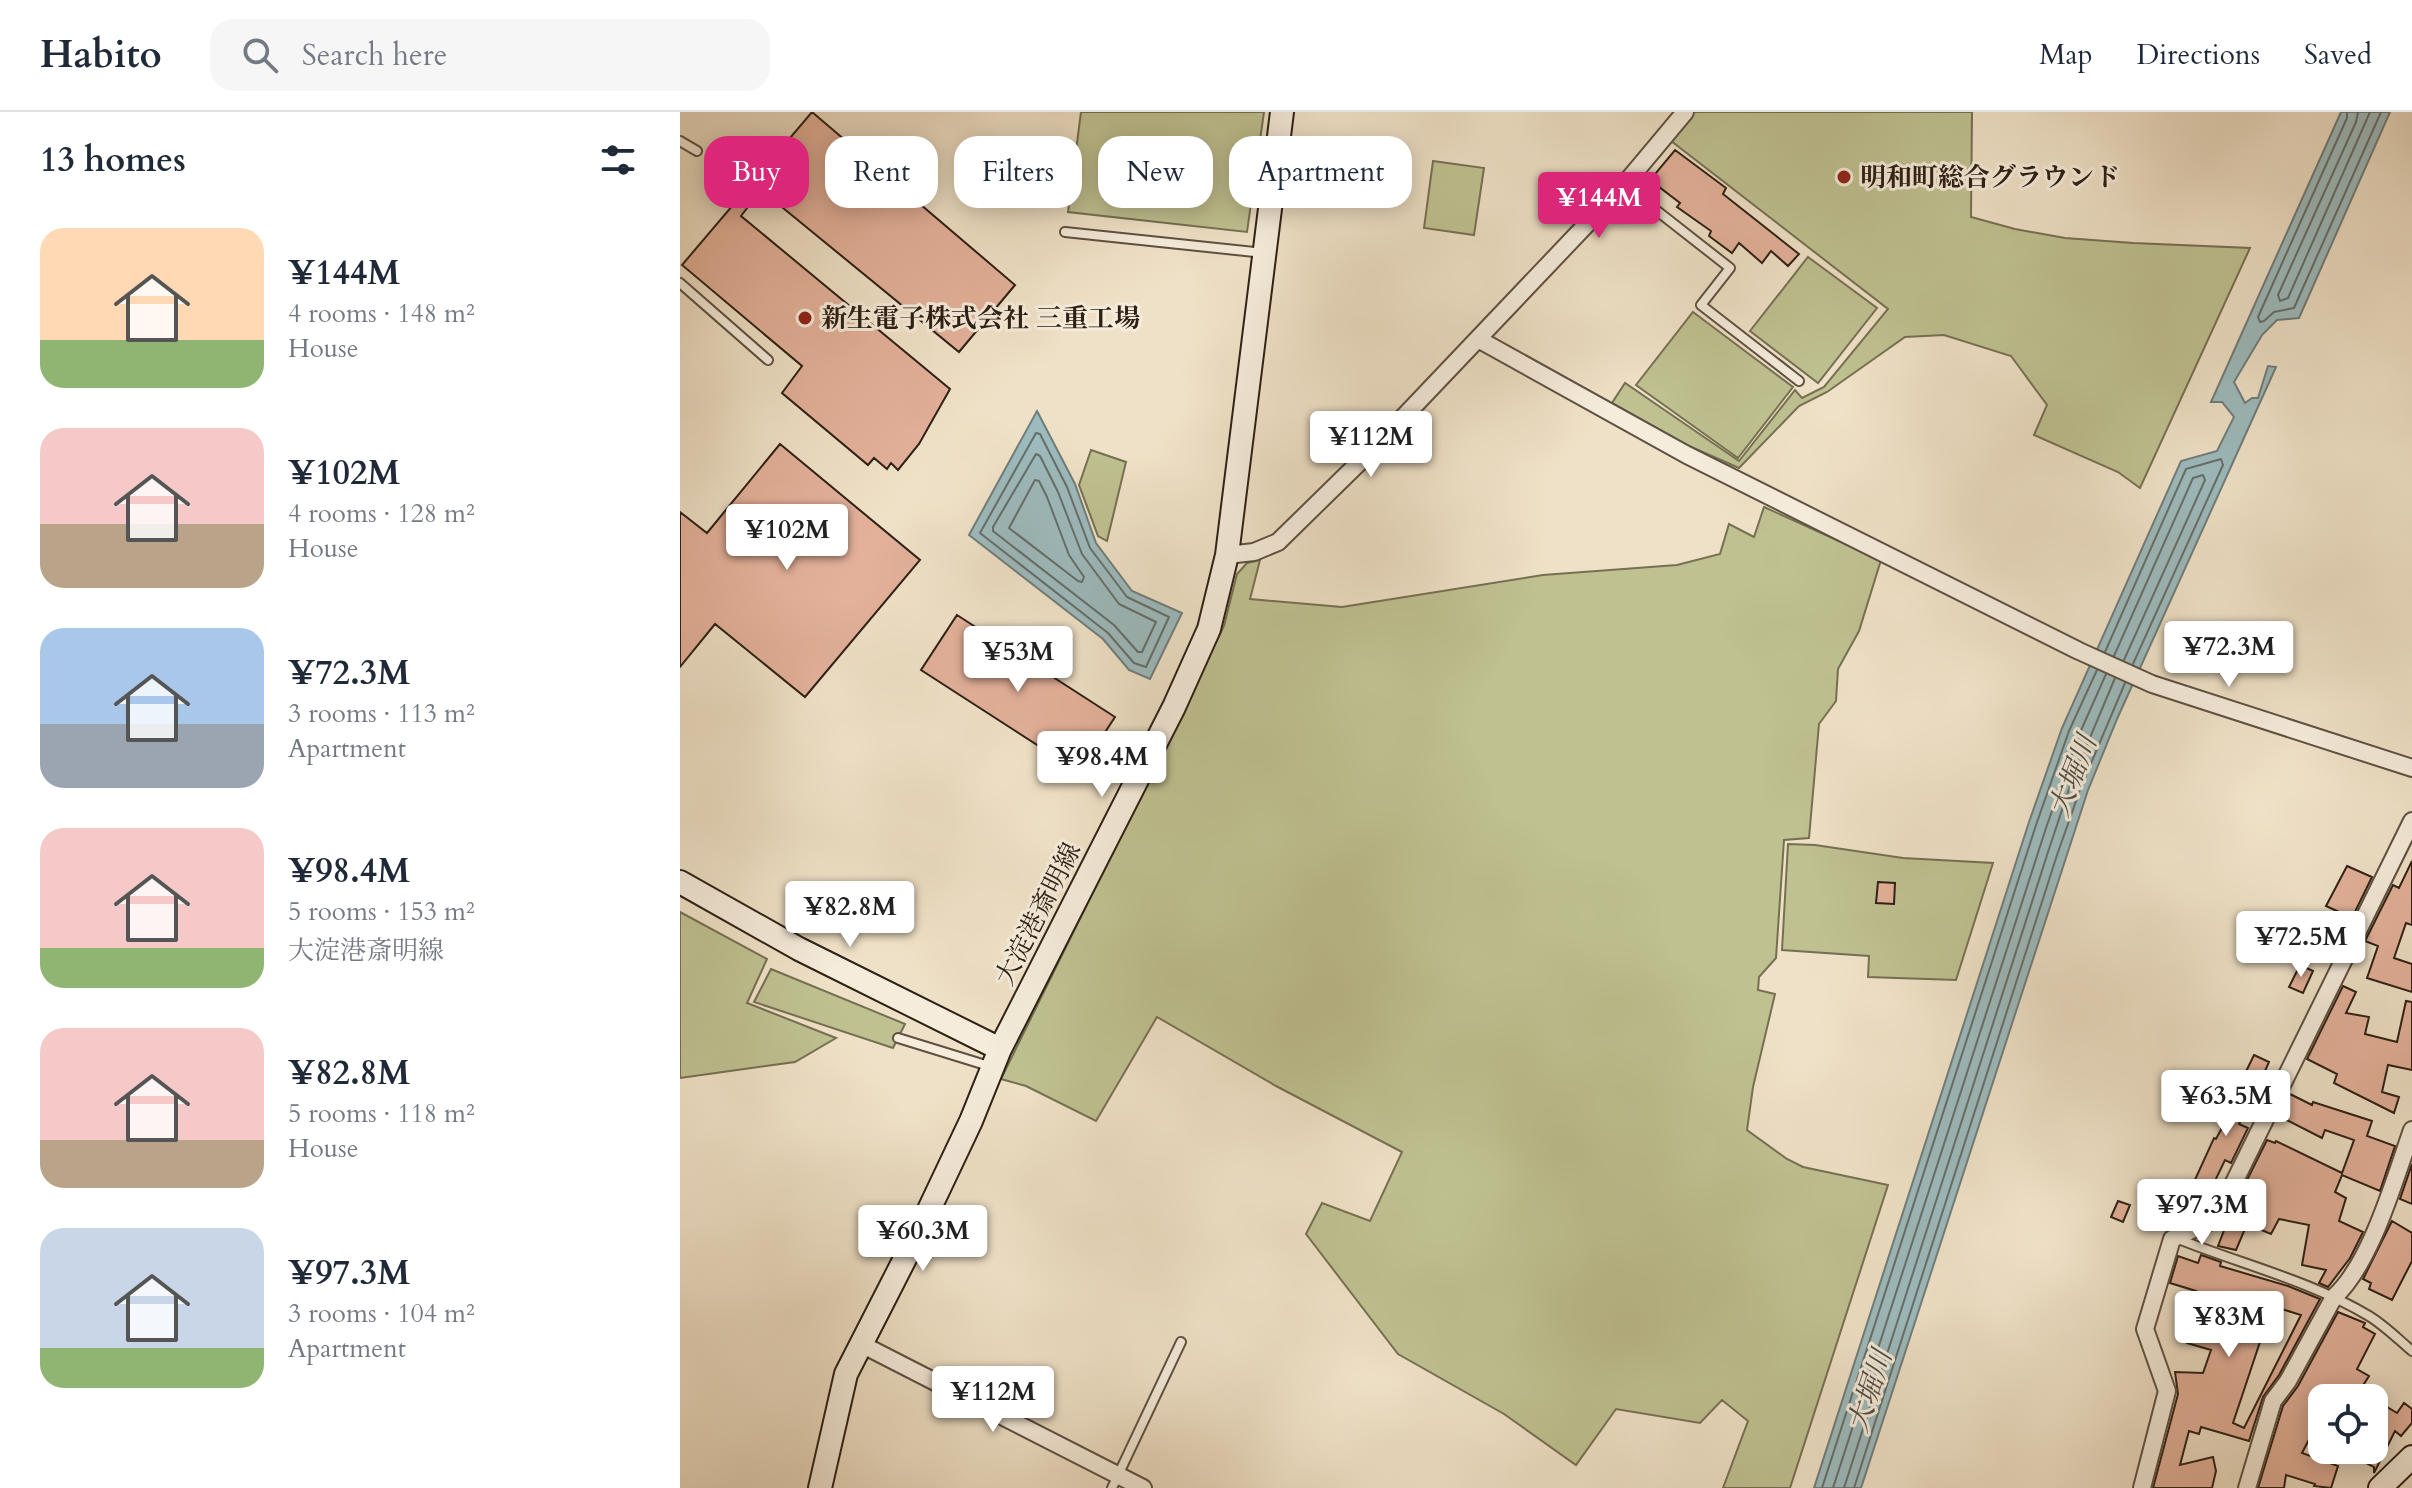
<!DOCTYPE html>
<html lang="en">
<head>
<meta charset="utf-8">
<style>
  :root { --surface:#fff; --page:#f6f6f7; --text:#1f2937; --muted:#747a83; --line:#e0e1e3; --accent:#db2777 }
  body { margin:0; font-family:Cardo,"Noto Serif JP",serif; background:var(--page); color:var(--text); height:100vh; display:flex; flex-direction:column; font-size:30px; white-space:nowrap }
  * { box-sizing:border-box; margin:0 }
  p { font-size:26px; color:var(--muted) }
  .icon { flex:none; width:44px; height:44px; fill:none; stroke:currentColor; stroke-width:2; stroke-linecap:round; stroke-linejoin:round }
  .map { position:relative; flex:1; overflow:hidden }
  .side { display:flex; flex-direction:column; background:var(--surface); width:680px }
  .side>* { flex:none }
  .guide { position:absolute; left:24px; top:24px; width:760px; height:72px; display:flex; gap:16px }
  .controls { position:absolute; left:1628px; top:1272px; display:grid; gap:16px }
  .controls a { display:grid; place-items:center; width:80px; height:80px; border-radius:16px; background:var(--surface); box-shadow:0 4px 20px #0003; font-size:40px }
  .price { position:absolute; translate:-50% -68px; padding:0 18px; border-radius:8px; background:#fff; color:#222; font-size:26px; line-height:52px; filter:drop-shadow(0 2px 4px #0008) }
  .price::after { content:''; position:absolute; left:50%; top:48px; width:24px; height:18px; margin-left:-12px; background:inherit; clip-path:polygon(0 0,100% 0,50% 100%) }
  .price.current { background:var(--accent); color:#fff }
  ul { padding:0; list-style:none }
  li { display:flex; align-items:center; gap:24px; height:200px; padding:0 40px }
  li span { display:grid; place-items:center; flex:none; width:224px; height:160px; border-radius:24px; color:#555 }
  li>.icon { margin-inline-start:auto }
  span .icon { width:96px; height:96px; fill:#fffc; stroke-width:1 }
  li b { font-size:34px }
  h2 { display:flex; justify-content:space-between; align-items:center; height:96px; padding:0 40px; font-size:34px }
  .tag { padding:0 28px; border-radius:24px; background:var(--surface); box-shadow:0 4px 20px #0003; font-size:28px; line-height:72px }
  .tag.current { background:var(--accent); color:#fff }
  header { display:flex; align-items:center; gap:48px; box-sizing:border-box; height:112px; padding:0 40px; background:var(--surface); border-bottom:2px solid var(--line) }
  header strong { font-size:38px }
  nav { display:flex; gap:44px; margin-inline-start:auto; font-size:28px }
  .search { width:560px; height:72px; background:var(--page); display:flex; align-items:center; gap:20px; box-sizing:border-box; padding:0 28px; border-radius:24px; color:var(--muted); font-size:30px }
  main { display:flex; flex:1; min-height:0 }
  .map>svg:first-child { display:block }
  .green { fill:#bfc191; stroke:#767053; stroke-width:2 }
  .water { fill:#9dbbbe; stroke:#707d7a; stroke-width:2 }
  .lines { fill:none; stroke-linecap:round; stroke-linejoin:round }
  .shore { stroke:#656e6a; stroke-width:2 }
  .building { fill:#e3b19a; stroke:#2d2015; stroke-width:2; fill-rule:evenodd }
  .lane-casing { stroke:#5e5042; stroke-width:12 }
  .street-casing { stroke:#5e5042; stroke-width:20 }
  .secondary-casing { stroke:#2d2015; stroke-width:26 }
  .lane { stroke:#f5ecdb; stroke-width:8 }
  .street { stroke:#f5ecdb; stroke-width:16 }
  .secondary { stroke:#f5ecdb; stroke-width:22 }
  .poi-dot { fill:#8f2418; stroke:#f5ecdb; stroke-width:3 }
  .labels { text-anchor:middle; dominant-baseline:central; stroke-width:6; stroke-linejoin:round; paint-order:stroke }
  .poi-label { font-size:26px; font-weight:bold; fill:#2d2015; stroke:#f5ecdb; text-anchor:start }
  .street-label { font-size:26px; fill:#2d2015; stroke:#f5ecdb }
  .water-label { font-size:28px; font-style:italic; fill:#4f4e48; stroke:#f5ecdb }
</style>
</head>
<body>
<header>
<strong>Habito</strong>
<div class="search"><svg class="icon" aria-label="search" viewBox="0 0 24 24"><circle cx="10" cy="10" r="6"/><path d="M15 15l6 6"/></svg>Search here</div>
<nav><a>Map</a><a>Directions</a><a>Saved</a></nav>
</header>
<main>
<section class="side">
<h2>13 homes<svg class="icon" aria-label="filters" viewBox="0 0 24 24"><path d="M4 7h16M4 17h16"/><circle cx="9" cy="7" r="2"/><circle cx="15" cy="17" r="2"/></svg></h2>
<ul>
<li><span style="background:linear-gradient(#ffd9b3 70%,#8fb573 0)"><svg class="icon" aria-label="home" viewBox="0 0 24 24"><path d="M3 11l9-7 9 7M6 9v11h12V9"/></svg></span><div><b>¥144M</b><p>4 rooms · 148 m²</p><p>House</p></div></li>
<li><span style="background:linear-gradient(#f6c9c9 60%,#b9a48a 0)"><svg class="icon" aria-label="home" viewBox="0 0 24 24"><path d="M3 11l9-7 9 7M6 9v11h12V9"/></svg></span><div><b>¥102M</b><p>4 rooms · 128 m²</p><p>House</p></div></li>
<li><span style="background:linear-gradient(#a9c7e8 60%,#9aa5b1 0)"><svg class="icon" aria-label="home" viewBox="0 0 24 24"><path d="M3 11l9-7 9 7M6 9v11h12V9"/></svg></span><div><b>¥72.3M</b><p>3 rooms · 113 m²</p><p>Apartment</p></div></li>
<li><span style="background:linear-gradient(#f6c9c9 75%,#8fb573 0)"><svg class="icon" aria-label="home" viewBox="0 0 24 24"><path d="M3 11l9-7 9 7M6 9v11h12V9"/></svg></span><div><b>¥98.4M</b><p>5 rooms · 153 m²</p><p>大淀港斎明線</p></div></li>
<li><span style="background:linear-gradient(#f6c9c9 70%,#b9a48a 0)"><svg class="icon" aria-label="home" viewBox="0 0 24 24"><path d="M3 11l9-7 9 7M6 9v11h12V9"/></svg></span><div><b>¥82.8M</b><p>5 rooms · 118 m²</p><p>House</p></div></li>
<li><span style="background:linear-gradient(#c9d6e8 75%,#8fb573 0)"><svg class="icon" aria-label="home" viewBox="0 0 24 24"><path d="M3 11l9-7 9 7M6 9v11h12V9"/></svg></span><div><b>¥97.3M</b><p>3 rooms · 104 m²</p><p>Apartment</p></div></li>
</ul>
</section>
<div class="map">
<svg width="1732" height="1376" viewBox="0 0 1732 1376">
  <rect width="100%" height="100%" fill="#efe1c7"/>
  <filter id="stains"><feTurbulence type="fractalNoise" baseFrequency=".0025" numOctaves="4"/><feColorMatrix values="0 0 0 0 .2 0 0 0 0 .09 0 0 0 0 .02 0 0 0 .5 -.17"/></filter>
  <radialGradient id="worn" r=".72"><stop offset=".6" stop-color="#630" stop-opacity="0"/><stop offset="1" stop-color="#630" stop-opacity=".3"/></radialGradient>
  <!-- green -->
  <path class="green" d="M401,0h183l-17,120 -179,-20z
    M1005,0h287l-1,105 44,12 50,9 68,5 117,5 -110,240 -22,-16 -84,-37 13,-30 -36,-49 -67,-21 -39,2 -78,55 -28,14 -60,62 -50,-22 -77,-43 13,-20 114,78 56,-71 7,8 22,-11 64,-78 -222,-172z
    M753,49l51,7 -10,67 -50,-7z
    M1128,145l69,51 -59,75 -68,-52z
    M1013,200l100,75 -55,71 -102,-73z
    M411,338l35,12 -19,79 -9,-5 -19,-51z
    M1084,395l117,53 -22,71 -21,38 -2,32 -17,23 -10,114 -25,2 -8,118 -17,19 -1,13 17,4 -22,93 -6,43 40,29 16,8 85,18 -98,303h-67l25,-67 -26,-21 -22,23 -84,-14 -40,56 -72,-51 -106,-60 -92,-120 16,-31 48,18 32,-69 -126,-66 -119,-69 -61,104 -70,-35 -25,-7 223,-453 13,-52 10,-11 13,-3 -10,39 92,8 201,-32 134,-10 43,-11 9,-30 25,13z
    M1108,732l27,1 88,13 90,5 -37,117 -88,-3 1,-21 -87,-6z
    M0,800l87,47 -20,44 89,35 -41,24 -115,16z
    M91,857l134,55 -12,24 -139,-46z"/>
  <!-- water -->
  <path class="water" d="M1661,0h49l-91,206 -22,2 -15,15 -28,47 11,21 7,-5h6l10,-32 8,1 -159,352 -29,71 -227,698h-47l215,-666 33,-94 119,-267 36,-10 17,-34 -12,-15h-11z
    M357,299l38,73 21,59 36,48 50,22 -32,66 -21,-9 -26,-31 -134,-104z"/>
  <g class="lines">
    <!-- shore -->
    <path class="shore" d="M1667,0v6l-89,199 2,5 4,-1 10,-9 20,-4 87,-196
      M1678,0l-2,10 -78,173 2,6 8,-3 82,-186
      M356,321l4,1 27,53 23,61 37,49 42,20 -23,50 -12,-4 -26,-30 -128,-100z
      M356,342l4,2 18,36 24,62 37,50 37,18 -14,30h-4l-24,-27 -121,-94v-4z
      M355,368l4,1 8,16 22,58 15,22 -2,5 -4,-1 -69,-53z
      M1425,540l81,-183 35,-10 2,6 -90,199
      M1434,544l79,-178 10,-3 2,5 -81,180
      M1142,1376l214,-663 33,-94 28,-61
      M1153,1376l213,-660 33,-93 27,-61
      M1164,1376l204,-636 23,-69 44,-105
      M1174,1376l203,-633 24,-68 44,-104"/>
  </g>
  <!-- building -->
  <path class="building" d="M132,0l203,173 -56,67 -198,-162 -20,26 209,173 -31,55 -21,26 -7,-7 -4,6 -13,-11 -6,7 -86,-72 20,-27 -120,-101z
    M995,38l51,38 -3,6 76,60 -11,12 -17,-15 -9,12 -23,-20 -7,10 -23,-17 2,-5 -34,-24 3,-4 -30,-23z
    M100,332l140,116 -115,137 -90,-73 -35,43v-155l27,21z
    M277,503l158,102 -36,55 -158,-102z
    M1732,749v64l-6,-2 -12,35 18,6v28l-45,-14 11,-32 -13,-5 28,-56 6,3z
    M1667,754l25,11 -20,41 -26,-12z
    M1198,770l17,1 -1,21 -18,-1z
    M1620,853l13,6 -10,22 -14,-6z
    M1663,874l13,6 -10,21 23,4 -4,17 32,8 9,-41 6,1v68l-24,-5 -6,27 17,5 -5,16 -60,-30 3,-9 -30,-15z
    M1574,943l15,7 -9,20 9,5 -9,17 -8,-4 -13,24 9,4 -17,35 -6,-3 -13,27 -3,-2 -18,33 -12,6 -6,-3 21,-39 20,-44 2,1 18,-34 5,-11 -3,-2z
    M1610,982l22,11 1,-3 59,19 -5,15 28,10 -15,45 -38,-16 -7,17 11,6 -7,23 24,11 -13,26 -22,29 -9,-4 7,-13 -24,-5 7,-40 -30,-6 -8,15 -24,-10 -11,26 -18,-4 14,-36 35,-70 8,3 1,-2 66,32 12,-33 -29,-10 -3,8 -43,-22z
    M1732,1052v40l-12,-5z
    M1438,1089l12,4 -7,17 -12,-5z
    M1712,1109l20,12v28l-20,39 -23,-11 2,-6 -8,-4z
    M1521,1143l20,7 -1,4 68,20 32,13 -41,76 -16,22 -14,44 -48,-14 -2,7 -10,-3 -9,34 33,-8 3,14 -4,17h-59l25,-94 -3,-22 28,1 8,-23 -24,-7 6,-23 -6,-2 9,-27 -26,-8 8,-27 20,7zM1592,1194l29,9 -57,113 -11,-5z
    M1658,1200l27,11 -2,4 12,7 -18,35 12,7 -14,22h-33v30l-6,-2 -14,27 36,13 -7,22 -17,-2 1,-2 -29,-9 -2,13h-26l25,-82 15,-20z
    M1694,1287l23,14 7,-10 8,6v14l-11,13 -6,-5 -21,42v-6l-33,-17h33z"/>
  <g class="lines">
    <!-- lane casing -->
    <g class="lane-casing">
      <path id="lane" d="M0,29l17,10
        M944,73l106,83 -29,37 98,76
        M385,120l199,21
        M0,171l88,77
        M218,926l94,29
        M1496,1126c64,26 133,42 193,78 15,9 29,23 43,35
        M432,1376l69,-146"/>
    </g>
    <!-- street casing -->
    <g class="street-casing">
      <path id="street" d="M798,227l209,116 392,196 73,33 260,84
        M547,443l27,-3 24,-10 97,-95 249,-262 61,-73
        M181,1232l282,144
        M1462,1376l25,-97 -22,-62 27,-90 44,-20 196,-398
        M1567,1376l26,-87 15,-20 46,-84c37,-33 61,-119 78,-167"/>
    </g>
    <!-- secondary casing -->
    <g class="secondary-casing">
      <path id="secondary" d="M0,770l119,67 201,100
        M140,1376l26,-114 71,-139 54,-114 29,-72 174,-342 35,-78 18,-74 55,-443
        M1700,1376l32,-31"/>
    </g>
    <!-- lane -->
    <use href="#lane" class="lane"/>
    <!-- street -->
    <use href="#street" class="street"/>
    <!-- secondary -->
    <use href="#secondary" class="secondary"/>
  </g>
  <!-- markers -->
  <g class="poi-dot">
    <circle cx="1164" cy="65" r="8"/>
    <circle cx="125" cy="206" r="8"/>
  </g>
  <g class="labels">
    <!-- poi labels -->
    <g class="poi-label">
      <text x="1180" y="65">明和町総合グラウンド</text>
      <text x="141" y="206">新生電子株式会社 三重工場</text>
    </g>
    <!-- street labels -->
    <g class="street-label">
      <text transform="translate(358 802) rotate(-63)">大淀港斎明線</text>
    </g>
    <!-- water labels -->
    <g class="water-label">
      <text transform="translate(1393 664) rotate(-69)">大堀川</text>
      <text transform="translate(1190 1279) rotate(-72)">大堀川</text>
    </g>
  </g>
  <rect width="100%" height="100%" filter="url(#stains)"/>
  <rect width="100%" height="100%" fill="url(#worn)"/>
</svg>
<div class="controls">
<a><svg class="icon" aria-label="locate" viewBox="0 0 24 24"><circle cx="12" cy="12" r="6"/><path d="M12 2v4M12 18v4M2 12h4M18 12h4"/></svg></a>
</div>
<b class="price current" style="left:919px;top:128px">¥144M</b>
<b class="price" style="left:691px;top:367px">¥112M</b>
<b class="price" style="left:107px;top:460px">¥102M</b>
<b class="price" style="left:1549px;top:577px">¥72.3M</b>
<b class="price" style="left:338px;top:582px">¥53M</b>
<b class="price" style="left:422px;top:687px">¥98.4M</b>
<b class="price" style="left:170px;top:837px">¥82.8M</b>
<b class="price" style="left:1621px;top:867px">¥72.5M</b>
<b class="price" style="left:1546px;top:1026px">¥63.5M</b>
<b class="price" style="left:1522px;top:1135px">¥97.3M</b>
<b class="price" style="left:243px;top:1161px">¥60.3M</b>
<b class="price" style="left:1549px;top:1247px">¥83M</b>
<b class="price" style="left:313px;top:1322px">¥112M</b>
<div class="guide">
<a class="tag current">Buy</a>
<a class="tag">Rent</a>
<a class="tag">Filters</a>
<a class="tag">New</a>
<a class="tag">Apartment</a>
</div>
</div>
</main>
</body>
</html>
